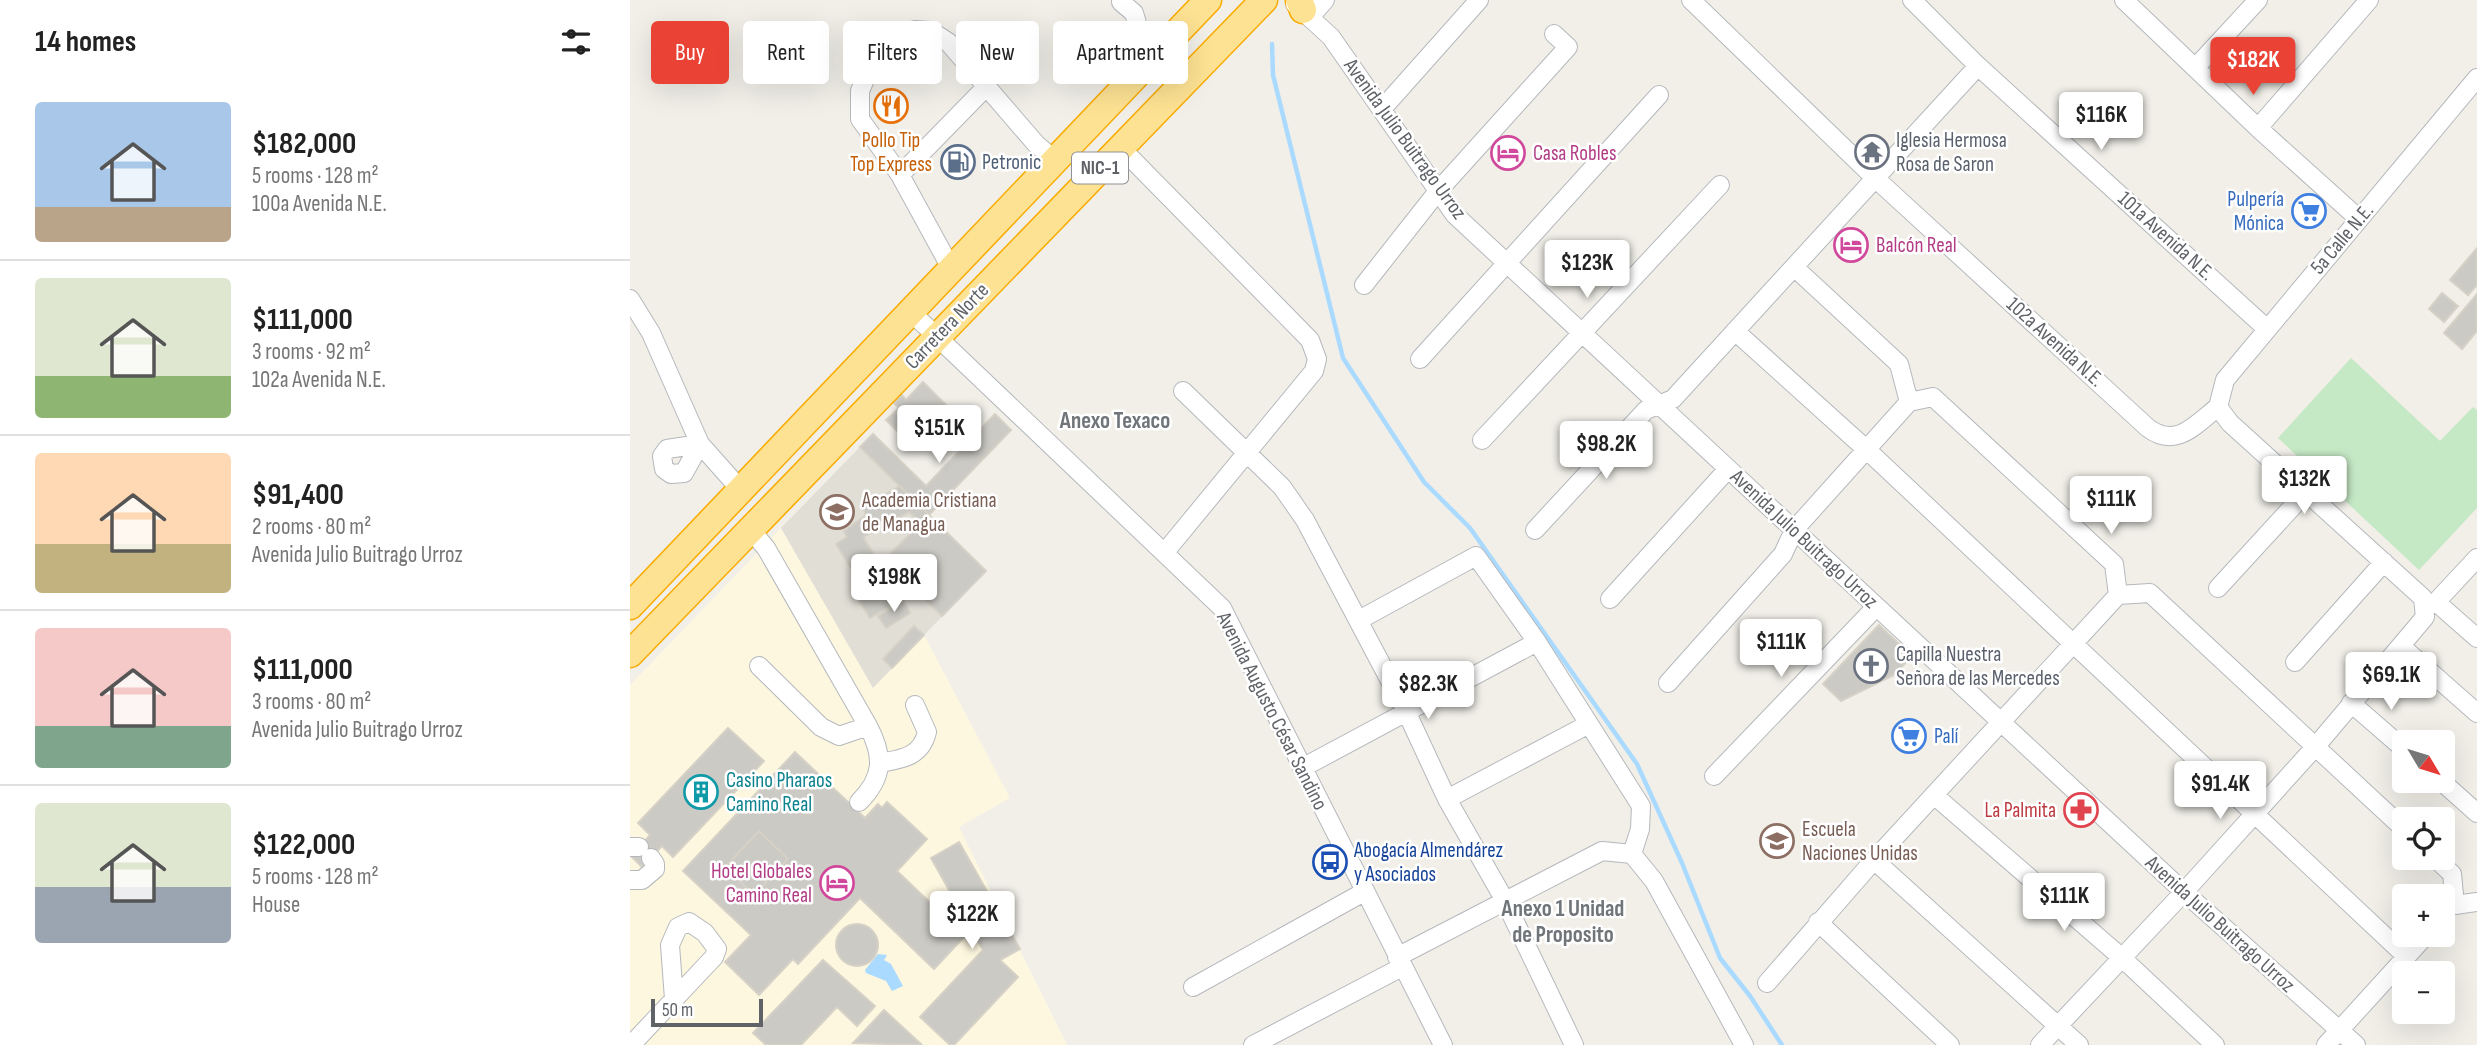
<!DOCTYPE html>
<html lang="en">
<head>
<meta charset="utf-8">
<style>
  :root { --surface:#fff; --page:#f6f6f6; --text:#222; --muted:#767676; --line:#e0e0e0; --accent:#ea4335 }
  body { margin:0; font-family:"Sofia Sans Condensed",sans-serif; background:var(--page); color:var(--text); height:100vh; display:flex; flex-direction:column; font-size:26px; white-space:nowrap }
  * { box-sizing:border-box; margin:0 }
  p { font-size:23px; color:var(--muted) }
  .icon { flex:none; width:38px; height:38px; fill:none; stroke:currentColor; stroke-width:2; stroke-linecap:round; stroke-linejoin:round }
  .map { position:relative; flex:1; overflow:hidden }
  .drawer { display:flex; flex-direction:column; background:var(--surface); width:630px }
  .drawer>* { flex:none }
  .top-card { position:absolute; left:21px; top:21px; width:665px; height:63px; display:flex; gap:14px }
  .needle { width:46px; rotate:128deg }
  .fabs { position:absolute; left:1762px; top:730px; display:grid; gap:14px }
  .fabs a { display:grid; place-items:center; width:63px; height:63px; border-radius:7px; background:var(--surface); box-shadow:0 7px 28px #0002; font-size:35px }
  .scale { position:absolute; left:21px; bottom:18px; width:112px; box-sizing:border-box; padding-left:7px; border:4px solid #5f6368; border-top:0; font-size:19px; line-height:24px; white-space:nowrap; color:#5f6368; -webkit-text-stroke:5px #fff; paint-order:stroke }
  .price { position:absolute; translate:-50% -60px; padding:0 16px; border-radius:7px; background:#fff; color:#222; font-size:23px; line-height:46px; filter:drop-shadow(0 2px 4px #0008) }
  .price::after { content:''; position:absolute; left:50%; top:42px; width:21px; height:16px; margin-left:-10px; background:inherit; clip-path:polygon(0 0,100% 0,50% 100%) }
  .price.selected { background:var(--accent); color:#fff }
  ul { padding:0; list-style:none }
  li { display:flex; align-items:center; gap:21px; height:175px; padding:0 35px }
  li+li { border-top:2px solid var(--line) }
  li span { display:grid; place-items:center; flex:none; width:196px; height:140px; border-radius:7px; color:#555 }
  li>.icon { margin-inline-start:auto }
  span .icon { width:84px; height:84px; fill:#fffc; stroke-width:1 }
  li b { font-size:30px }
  h2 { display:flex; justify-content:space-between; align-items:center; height:84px; padding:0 35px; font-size:30px }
  .tag { padding:0 24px; border-radius:7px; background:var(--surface); box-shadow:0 7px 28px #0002; font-size:24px; line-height:63px }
  .tag.selected { background:var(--accent); color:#fff }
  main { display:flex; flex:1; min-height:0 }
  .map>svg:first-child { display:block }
  .commercial { fill:#fef7e0 }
  .education { fill:#e1ded6 }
  .green { fill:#c5e8c5 }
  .water { fill:#aadaff }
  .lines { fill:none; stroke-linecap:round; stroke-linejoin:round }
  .stream { stroke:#aadaff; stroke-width:4.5 }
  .building { fill:#cccac5; stroke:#d6d1c6; stroke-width:2; fill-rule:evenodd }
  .minor-casing { stroke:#b5b8bc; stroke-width:20 }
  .highway-casing { stroke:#f9ab00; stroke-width:29 }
  .minor { stroke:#fff; stroke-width:18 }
  .highway { stroke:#fde293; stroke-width:26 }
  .labels { text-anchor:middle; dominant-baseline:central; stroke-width:5; stroke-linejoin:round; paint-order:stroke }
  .shield { fill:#fff; stroke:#8f9295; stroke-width:2 }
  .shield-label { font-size:19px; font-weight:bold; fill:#5f6368 }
  .street-label { font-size:21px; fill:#5f6368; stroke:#fff }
  .food-label { font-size:21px; fill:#c56008; stroke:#fff }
  .worship-label { font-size:21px; fill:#5b616d; stroke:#fff; text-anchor:start }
  .hotel-label { font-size:21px; fill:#b23c85; stroke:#fff; text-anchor:start }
  .service-label { font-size:21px; fill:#4e5e75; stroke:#fff; text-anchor:start }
  .shop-label { font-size:21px; fill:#366cbe; stroke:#fff; text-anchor:end }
  .education-label { font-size:21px; fill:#785e54; stroke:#fff; text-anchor:start }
  .culture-label { font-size:21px; fill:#0d838f; stroke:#fff; text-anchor:start }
  .health-label { font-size:21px; fill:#be3a42; stroke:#fff; text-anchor:end }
  .transit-label { font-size:21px; fill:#164399; stroke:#fff; text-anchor:start }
  .neighbourhood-label { font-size:23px; font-weight:bold; fill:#70757a; stroke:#fff }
</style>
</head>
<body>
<main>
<section class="drawer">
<h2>14 homes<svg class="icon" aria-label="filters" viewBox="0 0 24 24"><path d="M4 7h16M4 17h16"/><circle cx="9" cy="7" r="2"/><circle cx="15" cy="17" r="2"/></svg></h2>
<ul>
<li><span style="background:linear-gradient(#a9c7e8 75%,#b9a48a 0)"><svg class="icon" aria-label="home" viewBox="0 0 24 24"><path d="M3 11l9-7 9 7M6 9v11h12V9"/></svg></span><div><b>$182,000</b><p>5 rooms · 128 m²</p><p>100a Avenida N.E.</p></div></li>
<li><span style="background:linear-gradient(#dfe7d0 70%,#8fb573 0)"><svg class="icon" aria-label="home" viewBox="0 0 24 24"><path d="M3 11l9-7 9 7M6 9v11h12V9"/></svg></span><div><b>$111,000</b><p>3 rooms · 92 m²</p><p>102a Avenida N.E.</p></div></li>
<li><span style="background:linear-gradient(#ffd9b3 65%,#c2b280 0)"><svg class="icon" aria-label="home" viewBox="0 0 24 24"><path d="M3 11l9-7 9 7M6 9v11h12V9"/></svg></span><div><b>$91,400</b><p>2 rooms · 80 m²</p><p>Avenida Julio Buitrago Urroz</p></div></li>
<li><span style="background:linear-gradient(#f6c9c9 70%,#7fa58c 0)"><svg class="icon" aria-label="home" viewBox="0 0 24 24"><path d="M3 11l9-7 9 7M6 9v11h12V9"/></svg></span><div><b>$111,000</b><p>3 rooms · 80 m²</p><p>Avenida Julio Buitrago Urroz</p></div></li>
<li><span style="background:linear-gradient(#dfe7d0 60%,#9aa5b1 0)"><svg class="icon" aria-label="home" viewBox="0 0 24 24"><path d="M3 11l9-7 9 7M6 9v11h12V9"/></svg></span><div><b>$122,000</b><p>5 rooms · 128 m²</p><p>House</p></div></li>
</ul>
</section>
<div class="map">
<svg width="1847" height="1045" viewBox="0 0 1847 1045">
  <rect width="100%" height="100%" fill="#f1efe8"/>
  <!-- commercial -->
  <path class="commercial" d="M151,528l92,159 51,-52 86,163 -51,29 108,218h-437v-360z"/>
  <!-- education -->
  <path class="education" d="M230,447l126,124 -113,117 -92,-160z"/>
  <!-- green -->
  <path class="green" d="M1721,358l89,83 33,-34 4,3v98l-58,62 -141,-132z"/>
  <!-- water -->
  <path class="water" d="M248,954l9,1 -3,5 7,4 12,22 -11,5 -6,-10 -20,-8 -1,-3z"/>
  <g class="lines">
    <!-- stream -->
    <path class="stream" d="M642,44l1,31 70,283 81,124 46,46 167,236 45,99 38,95 30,38 32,49"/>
  </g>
  <!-- building -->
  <path class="building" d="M1847,248v37l-9,10 -18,-15z
    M1812,293l16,13 -14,16 -15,-13z
    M1847,294v37l-15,18 -18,-16z
    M293,382l25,25 -37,38 -25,-25 13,-12 -5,-5 8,-8 4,5z
    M365,414l16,16 -82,85 -69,-68 13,-13 53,52z
    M270,486l29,29 -8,8 -12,-11 -46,25 20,32 -22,15 -25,-40 11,-7 -3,-6 22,-16 -3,-7z
    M299,515l57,56 -44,45 -57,-57z
    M259,579l13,20 -32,19 -12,-19z
    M273,600l7,13 -24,15 -8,-12z
    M1249,625l33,31 -18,19 -53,26 -18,-17z
    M284,626l10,9 -32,33 -9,-9z
    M98,728l36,33 -91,96 -11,-11 -20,21 -11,-11 19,-21 -12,-12z
    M165,752l70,66 13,-14 4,4 5,-6 40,37 -30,32 68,65 -31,33 -74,-71 -62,66 -5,-5 -34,36 -34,-33 26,-27 -68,-64zM129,831l29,28 -34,36 -29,-28z
    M129,831l29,28 -34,36 -29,-28z
    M329,842l61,107 -20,11 18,17 -64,68h-4l-30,-28 63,-67 -52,-92z
    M206 945a21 21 0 1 1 42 0a21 21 0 1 1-42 0Z
    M193,960l52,46 -18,20 -20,-19 -36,38h-35l-13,-12z
    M254,1010l38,35 -69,-2z"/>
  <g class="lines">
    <!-- minor casing -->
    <g class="minor-casing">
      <path id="minor" d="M493,0l-2,2 13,11 15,51
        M1061,0l184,178 273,250c28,21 47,-3 70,-21
        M1282,0l66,66 289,263
        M1494,0l134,128 101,91
        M665,4l36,33 124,178 729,677 172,153
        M681,16l14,-16
        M1566,67l62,-67
        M752,109l97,-109
        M1628,128l111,-128
        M490,147l190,193 7,19 -3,12 -149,181
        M270,175l87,-89
        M1164,267l105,97 10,38 24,-5 181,167 4,31 32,-2 254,236
        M322,270l-52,-95 -40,-56v-28l6,-14 49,-47 16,1 17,11 88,102 20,17
        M734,285l74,-94 130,-144 -14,-13
        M0,299l21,34 49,111 40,45
        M281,312l311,296 221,437
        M1105,331l132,119 540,507
        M790,359l239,-264
        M553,391l99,96 23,33 101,191 41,88 57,100 70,146
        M1588,407l7,-27 252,-302
        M852,440l238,-255
        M70,444l-16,29 -13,1 -7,-5 -2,-13 5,-7z
        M120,529l16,19 102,178 -29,10 -18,-9 -62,-61
        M905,530l111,-120 27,-11 305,-333
        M1588,588l88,-96
        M980,599l118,-130
        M1806,602l41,36
        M1796,606l10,-4 41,-44
        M729,620l117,-64 61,86 104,164 -1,23 -8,25
        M1772,647l75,66
        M1665,662l89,-100
        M1038,683l115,-129 11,-24 115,-128
        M1721,703l53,46
        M250,763c22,-4 41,-6 47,-31l-12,-27
        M672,768l235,-126
        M1084,776l162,-169
        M1810,780l37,33
        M1305,796l186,161 94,88
        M817,799l142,-75
        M229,802c25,-25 25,-46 9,-76
        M0,847h9
        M1805,858l17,16 3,31 22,-3
        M1244,860l205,185
        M0,880h12l13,-11v-5l-4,-6
        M1188,922l132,123
        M767,957l205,-106 30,3 22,27 90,164
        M1137,983l107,-123 244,-265
        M563,987l171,-95
        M1,1045l83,-88 3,-8 -12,-16 -16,-11 -11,5 -8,18 4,54
        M623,1045l149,-78
        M1410,1045l144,-153 132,-146 109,-129 -2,-19 -193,-175 -12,-16
        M1696,1045l101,-111"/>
    </g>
    <!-- highway casing -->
    <g class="highway-casing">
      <path id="highway" d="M669,0l4,10
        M0,606l578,-606
        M0,654l634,-654"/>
    </g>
    <!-- minor -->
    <use href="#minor" class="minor"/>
    <!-- highway -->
    <use href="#highway" class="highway"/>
  </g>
  <!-- icons -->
  <defs>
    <g id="restaurant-ring" transform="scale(1.75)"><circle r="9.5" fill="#fff" stroke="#e8710a" stroke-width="1.5"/><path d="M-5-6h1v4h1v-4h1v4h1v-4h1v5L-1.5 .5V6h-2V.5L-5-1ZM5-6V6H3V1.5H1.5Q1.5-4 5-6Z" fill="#e8710a"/></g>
    <g id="temple-ring" transform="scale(1.75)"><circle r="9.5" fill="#fff" stroke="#6b7280" stroke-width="1.5"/><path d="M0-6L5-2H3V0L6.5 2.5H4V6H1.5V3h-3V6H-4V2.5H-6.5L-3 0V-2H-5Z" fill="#6b7280"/></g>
    <g id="hotel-ring" transform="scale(1.75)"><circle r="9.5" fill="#fff" stroke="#d1479c" stroke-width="1.5"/><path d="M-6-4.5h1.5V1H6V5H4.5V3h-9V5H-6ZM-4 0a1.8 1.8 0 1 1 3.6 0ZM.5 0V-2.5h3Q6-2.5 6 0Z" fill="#d1479c"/></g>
    <g id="fuel-ring" transform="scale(1.75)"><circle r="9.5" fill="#fff" stroke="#5c6f8a" stroke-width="1.5"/><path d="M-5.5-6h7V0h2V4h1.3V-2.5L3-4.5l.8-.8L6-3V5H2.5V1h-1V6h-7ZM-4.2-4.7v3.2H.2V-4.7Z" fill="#5c6f8a"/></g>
    <g id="supermarket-ring" transform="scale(1.75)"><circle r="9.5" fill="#fff" stroke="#3f7fe0" stroke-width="1.5"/><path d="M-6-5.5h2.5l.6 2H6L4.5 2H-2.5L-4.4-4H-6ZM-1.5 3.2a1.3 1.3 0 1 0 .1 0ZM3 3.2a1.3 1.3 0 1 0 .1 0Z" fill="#3f7fe0"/></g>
    <g id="school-ring" transform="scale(1.75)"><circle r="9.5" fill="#fff" stroke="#8d6e63" stroke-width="1.5"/><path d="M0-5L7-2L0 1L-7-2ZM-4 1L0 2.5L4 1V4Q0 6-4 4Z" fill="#8d6e63"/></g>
    <g id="church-ring" transform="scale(1.75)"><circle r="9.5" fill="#fff" stroke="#6b7280" stroke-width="1.5"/><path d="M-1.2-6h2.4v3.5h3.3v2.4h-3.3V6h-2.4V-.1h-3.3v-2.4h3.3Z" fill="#6b7280"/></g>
    <g id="building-ring" transform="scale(1.75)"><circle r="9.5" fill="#fff" stroke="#0f9aa8" stroke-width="1.5"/><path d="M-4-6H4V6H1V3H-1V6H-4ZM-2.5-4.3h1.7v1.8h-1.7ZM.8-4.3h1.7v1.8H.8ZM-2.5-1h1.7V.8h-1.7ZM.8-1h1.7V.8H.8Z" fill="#0f9aa8"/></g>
    <g id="pharmacy-ring" transform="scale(1.75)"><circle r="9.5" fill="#fff" stroke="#e0444e" stroke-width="1.5"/><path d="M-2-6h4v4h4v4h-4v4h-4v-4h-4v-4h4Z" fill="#e0444e"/></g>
    <g id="bus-ring" transform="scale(1.75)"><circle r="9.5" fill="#fff" stroke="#1a4fb4" stroke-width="1.5"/><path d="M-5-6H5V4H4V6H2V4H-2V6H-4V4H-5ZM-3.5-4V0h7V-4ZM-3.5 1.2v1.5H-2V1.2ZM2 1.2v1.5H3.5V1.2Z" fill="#1a4fb4"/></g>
  </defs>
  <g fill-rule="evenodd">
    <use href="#restaurant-ring" x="261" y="106"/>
    <use href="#temple-ring" x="1242" y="152"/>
    <use href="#hotel-ring" x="878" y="153"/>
    <use href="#fuel-ring" x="328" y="162"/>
    <use href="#supermarket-ring" x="1679" y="211"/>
    <use href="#hotel-ring" x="1221" y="245"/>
    <use href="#school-ring" x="207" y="512"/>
    <use href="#church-ring" x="1241" y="666"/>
    <use href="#supermarket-ring" x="1279" y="736"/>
    <use href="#building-ring" x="71" y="792"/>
    <use href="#pharmacy-ring" x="1451" y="810"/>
    <use href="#school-ring" x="1147" y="841"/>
    <use href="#bus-ring" x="700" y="862"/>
    <use href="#hotel-ring" x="207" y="883"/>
  </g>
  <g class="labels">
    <!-- shield labels -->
    <rect class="shield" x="442" y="152.5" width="56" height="31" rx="5"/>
    <g class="shield-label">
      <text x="470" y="168">NIC-1</text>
    </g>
    <!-- street labels -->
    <g class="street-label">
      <text transform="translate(775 139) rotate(54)">Avenida Julio Buitrago Urroz</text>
      <text transform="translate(1536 236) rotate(42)">101a Avenida N.E.</text>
      <text transform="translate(1712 239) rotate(-50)">5a Calle N.E.</text>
      <text transform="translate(317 326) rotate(-46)">Carretera Norte</text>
      <text transform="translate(1425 342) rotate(42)">102a Avenida N.E.</text>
      <text transform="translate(1174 539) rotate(43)">Avenida Julio Buitrago Urroz</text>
      <text transform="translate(642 711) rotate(63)">Avenida Augusto César Sandino</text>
      <text transform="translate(1590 924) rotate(42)">Avenida Julio Buitrago Urroz</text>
    </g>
    <!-- food labels -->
    <g class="food-label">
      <text x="261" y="140">Pollo Tip<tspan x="261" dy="24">Top Express</tspan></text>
    </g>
    <!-- worship labels -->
    <g class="worship-label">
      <text x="1266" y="140">Iglesia Hermosa<tspan x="1266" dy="24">Rosa de Saron</tspan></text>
      <text x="1266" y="654">Capilla Nuestra<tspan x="1266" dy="24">Señora de las Mercedes</tspan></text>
    </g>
    <!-- hotel labels -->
    <g class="hotel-label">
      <text x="903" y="153">Casa Robles</text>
      <text x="1246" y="245">Balcón Real</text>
      <text x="182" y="871" text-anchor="end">Hotel Globales<tspan x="182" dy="24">Camino Real</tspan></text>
    </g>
    <!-- service labels -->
    <g class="service-label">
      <text x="352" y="162">Petronic</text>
    </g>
    <!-- shop labels -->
    <g class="shop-label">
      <text x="1654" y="199">Pulpería<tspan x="1654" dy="24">Mónica</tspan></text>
      <text x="1304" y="736" text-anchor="start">Palí</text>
    </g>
    <!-- education labels -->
    <g class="education-label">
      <text x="232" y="500">Academia Cristiana<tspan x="232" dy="24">de Managua</tspan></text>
      <text x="1172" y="829">Escuela<tspan x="1172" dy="24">Naciones Unidas</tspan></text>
    </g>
    <!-- culture labels -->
    <g class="culture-label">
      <text x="96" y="780">Casino Pharaos<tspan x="96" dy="24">Camino Real</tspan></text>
    </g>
    <!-- health labels -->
    <g class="health-label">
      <text x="1426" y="810">La Palmita</text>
    </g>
    <!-- transit labels -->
    <g class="transit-label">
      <text x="724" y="850">Abogacía Almendárez<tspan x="724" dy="24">y Asociados</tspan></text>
    </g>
    <!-- neighbourhood labels -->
    <g class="neighbourhood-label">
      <text x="485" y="421">Anexo Texaco</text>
      <text x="933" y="909">Anexo 1 Unidad<tspan x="933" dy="26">de Proposito</tspan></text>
    </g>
  </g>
</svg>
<div class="fabs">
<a><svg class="needle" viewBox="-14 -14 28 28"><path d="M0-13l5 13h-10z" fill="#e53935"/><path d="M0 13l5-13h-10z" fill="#767676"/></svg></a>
<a><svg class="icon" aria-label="locate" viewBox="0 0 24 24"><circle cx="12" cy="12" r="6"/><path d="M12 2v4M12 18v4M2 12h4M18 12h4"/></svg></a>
<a>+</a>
<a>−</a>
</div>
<div class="scale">50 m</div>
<b class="price selected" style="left:1623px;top:97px">$182K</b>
<b class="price" style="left:1471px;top:152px">$116K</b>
<b class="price" style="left:957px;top:300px">$123K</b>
<b class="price" style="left:309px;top:465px">$151K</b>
<b class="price" style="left:976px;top:481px">$98.2K</b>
<b class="price" style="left:1674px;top:516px">$132K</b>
<b class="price" style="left:1481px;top:536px">$111K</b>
<b class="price" style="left:264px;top:614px">$198K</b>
<b class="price" style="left:1151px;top:679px">$111K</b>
<b class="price" style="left:1761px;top:712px">$69.1K</b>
<b class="price" style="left:798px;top:721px">$82.3K</b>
<b class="price" style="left:1590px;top:821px">$91.4K</b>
<b class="price" style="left:1434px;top:933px">$111K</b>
<b class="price" style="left:342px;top:951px">$122K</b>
<div class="top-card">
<a class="tag selected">Buy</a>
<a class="tag">Rent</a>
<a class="tag">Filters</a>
<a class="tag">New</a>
<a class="tag">Apartment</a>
</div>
</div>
</main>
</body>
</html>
